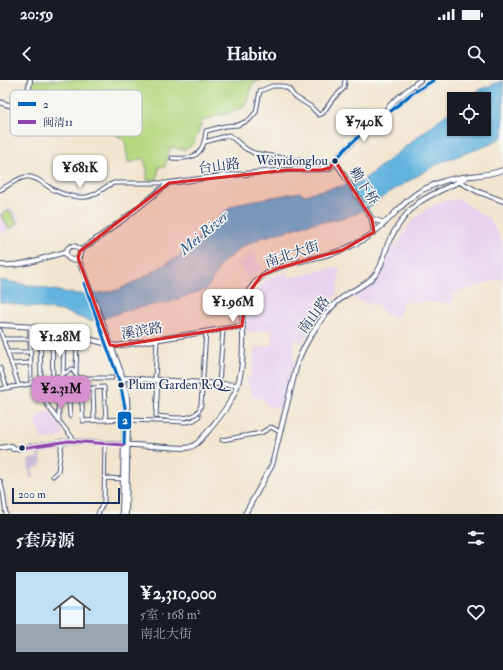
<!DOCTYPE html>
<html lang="zh">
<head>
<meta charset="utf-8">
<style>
  :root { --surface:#171b24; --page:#242831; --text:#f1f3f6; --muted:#9ea1a6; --accent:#d690ce }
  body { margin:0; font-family:"IM FELL Double Pica","Noto Serif SC",serif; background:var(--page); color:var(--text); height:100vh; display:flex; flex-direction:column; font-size:15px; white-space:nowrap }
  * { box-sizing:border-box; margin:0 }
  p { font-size:13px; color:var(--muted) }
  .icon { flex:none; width:22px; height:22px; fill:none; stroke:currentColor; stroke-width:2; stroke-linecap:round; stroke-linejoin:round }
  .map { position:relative; height:434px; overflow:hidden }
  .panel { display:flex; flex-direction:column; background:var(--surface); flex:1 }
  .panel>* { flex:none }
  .controls { position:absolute; left:447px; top:12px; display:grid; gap:8px }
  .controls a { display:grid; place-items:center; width:44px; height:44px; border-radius:0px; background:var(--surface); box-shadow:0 1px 3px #0004; font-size:20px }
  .scale { position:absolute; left:12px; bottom:10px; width:108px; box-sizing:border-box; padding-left:4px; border:2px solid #1b2f5e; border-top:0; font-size:11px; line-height:14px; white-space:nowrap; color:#1b2f5e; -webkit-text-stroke:3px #f6f6f2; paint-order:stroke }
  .price { position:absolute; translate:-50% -34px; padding:0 9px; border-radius:8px; background:#fff; color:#222; font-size:13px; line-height:26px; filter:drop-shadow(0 1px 2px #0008) }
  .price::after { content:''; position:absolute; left:50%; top:24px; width:12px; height:9px; margin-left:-6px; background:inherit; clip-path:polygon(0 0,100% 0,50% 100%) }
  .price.on { background:var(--accent); color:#111 }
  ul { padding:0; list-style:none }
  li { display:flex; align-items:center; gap:12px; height:100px; padding:0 16px }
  li span { display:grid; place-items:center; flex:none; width:112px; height:80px; border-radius:0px; color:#555 }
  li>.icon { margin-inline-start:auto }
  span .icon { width:48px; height:48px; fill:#fffc; stroke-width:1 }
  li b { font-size:17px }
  h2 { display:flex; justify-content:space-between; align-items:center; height:48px; padding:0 16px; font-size:17px }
  .status { display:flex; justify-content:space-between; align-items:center; height:28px; padding:0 20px; background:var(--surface); direction:ltr }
  .status svg { height:11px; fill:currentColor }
  header { display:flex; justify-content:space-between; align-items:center; height:52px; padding:0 16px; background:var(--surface); font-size:18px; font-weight:800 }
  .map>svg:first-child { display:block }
  .built { fill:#e8d2ef }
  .industrial { fill:#c9bfd8 }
  .green { fill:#b5d880; stroke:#68846f }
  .water { fill:#62b3dd; stroke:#3e719e }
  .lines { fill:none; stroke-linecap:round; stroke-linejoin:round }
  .street-casing { stroke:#3b4a6f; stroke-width:5 }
  .secondary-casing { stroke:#3b4a6f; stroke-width:6 }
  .street { stroke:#fff; stroke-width:3 }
  .secondary { stroke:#fff; stroke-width:4 }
  .bus-1-casing { stroke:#f6f6f2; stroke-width:6 }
  .bus-2-casing { stroke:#f6f6f2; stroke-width:6 }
  .bus-1 { stroke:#0065bd; stroke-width:3 }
  .bus-2 { stroke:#8e44ad; stroke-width:3 }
  .marked { fill:#d62828; fill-opacity:0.2; stroke:#d62828; stroke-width:3; stroke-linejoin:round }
  .bus-dot { fill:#1b2f5e; stroke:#f6f6f2; stroke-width:1.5 }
  .labels { text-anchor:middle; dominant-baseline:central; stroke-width:3; stroke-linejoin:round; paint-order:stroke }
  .bus-label { font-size:13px; fill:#1b2f5e; stroke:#f6f6f2; text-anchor:end }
  .street-label { font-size:14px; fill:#1b2f5e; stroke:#f6f6f2 }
  .water-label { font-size:15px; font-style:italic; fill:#305784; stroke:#f6f6f2 }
  .key { fill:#f6f6f2; stroke:#b4bac6; stroke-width:1 }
  .key-label { font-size:11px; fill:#1b2f5e }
  .line-badge { stroke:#f6f6f2; stroke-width:1.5 }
  .badge-label { font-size:11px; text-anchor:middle; font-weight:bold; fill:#fff }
</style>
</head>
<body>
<div class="status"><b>20:59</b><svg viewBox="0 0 49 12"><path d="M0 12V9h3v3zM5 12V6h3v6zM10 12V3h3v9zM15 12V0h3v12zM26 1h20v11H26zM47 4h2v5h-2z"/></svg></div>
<header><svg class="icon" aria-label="back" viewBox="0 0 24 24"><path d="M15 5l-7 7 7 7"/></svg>Habito<svg class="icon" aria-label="search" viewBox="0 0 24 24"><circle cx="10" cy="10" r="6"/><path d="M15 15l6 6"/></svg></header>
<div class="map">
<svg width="503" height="434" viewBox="0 0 503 434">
  <rect width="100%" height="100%" fill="#f6f6f2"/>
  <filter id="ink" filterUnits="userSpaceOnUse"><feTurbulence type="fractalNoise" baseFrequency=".025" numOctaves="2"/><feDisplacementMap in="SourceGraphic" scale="8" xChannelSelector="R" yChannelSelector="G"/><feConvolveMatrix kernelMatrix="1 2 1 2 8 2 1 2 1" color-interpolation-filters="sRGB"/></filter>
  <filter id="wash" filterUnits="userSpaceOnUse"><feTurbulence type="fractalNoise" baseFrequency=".012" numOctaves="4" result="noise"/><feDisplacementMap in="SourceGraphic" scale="16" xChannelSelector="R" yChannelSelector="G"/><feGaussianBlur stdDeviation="0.9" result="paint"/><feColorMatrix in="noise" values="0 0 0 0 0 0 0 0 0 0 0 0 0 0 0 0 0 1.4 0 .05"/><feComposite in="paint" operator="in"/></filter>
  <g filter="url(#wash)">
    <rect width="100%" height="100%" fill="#f2e5cf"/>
    <!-- built -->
    <path class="built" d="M459,119l27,18 2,-1 15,27v35l-49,15 -1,10 -50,-1 -3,12 -5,3 -9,-2 -9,-11 -13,-1 -11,-6 -8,1 30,-16 6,-7 11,-32 4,4 14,-24 14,-12 19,-10z
      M12,127l9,17 -21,10v-21z
      M253,172l8,17 -12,10 -11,-16z
      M334,187l6,1 -3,25 -28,38 -8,13 -6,-7 -1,28 -12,44 -16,-4v-2l-4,-6 -2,2 -7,-3 -7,-14 6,-11 2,-23 19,-3 -2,-16 -24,4 -1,-14 1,-9 5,-13 13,-16 11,-6 11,-3 2,6z
      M49,330l13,18 1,5 -2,4 -19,3 -7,-22z"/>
    <!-- industrial -->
    <path class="industrial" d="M37,371h2l3,11 -2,1 1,3 -9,3 3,8 -5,1 -2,-18 9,-2z"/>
    <!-- green -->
    <path class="green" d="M28,0h233l-9,4 -3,13 -5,10 -16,6 -25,7c-3,7 -8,25 -15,28 -5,3 -13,0 -18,-1l-5,20 -6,-1 -2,14h-10v-11l-4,-11 -11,4h-4l-3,-21 -22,-16 1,-7 -44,-20 -2,5 -18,-3 -6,-3 3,-8 -10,-3z
      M10,130l8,14 -9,5 -8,-14z"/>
    <!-- water -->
    <path class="water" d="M503,1v55l-12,8 -50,18 -51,30 -21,15 -13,7 -22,6 -21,3 -52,15 -19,9 -22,18 -9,18 -5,6 -36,13 -39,7 -26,9 -15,3 -28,-10 -62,-9v-22l75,14h19l24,-4 24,-12 37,-22 51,-49 10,-4 60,-11 2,2 5,1 6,-3 44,-9 9,-5 88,-70v21h30v-30h-19l16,-10z"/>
  </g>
  <g filter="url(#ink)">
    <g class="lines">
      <!-- street casing -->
      <g class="street-casing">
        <path id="street" d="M205,62l24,-7 17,14 8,4 59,10 6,1 9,5
          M172,78c23,2 32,-4 34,-27l19,-5 13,-1 11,-5 7,-8 4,-21 12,-5h10l7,3 5,7 16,10 9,9 4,-2 9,-13 12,-12 1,-8
          M0,110c8,-4 16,-11 25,-13 11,-2 22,10 31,14 8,4 21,7 30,6 11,-1 18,-11 28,-14h55
          M30,247l1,57
          M0,250l19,56
          M40,254l1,48
          M52,256l1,44
          M3,259h27
          M8,272h22
          M12,284l18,-1
          M0,288l7,20
          M76,294l1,-38
          M63,295l1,-37
          M155,299l2,-40
          M158,299l-2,37c14,1 41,8 45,-11l5,-73
          M38,302c3,21 25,43 37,59
          M219,304l4,-55
          M68,305l2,31
          M93,308l1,32
          M0,309l53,-9 19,-11 6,9h34
          M58,312l1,28
          M45,320l33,-22
          M106,340l-2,-33 -23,2 2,32 42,-2
          M128,340l59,2 7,-2 5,-4
          M222,360l39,-7 10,-6 9,5
          M53,396l5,-5 4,-30
          M105,398l18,1
          M0,401l3,11 3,22
          M98,434l6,-13 1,-58"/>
      </g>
      <!-- secondary casing -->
      <g class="secondary-casing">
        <path id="secondary" d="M0,22c22,10 28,-2 30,-22
          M384,34l9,-5 18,-15 23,-14
          M335,81l37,58 13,4
          M458,101l21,11 24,9
          M372,139l2,13
          M66 173a7 7 0 1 1 14 0a7 7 0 1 1-14 0Z
          M80,171l40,-29 49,-39 53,-7 65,-6 41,-1 4,-3 9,-13 41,-38 12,-14 26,-21
          M78,178l43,114 6,25 1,23 -2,94
          M0,185c25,2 43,-8 66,-13
          M0,245l36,2 16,3 64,16 126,-20
          M105,259l14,38 6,30 -3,107
          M123,298l114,7
          M0,368l12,-2 1,3 56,-8 114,7c12,1 19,-10 26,-18 8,-10 17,-20 23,-32 9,-16 11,-38 11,-56 1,-19 -5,-35 7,-53 19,-29 64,-27 95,-40 11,-5 24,-12 33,-20 16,-13 28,-31 46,-40 6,-2 13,-6 20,-8 19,-6 40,-4 59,-11
          M245,434l27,-49 25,-101c7,-21 28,-54 46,-67 9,-7 22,-11 30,-20 10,-9 11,-26 17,-38 7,-13 17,-27 28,-36 14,-10 31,-16 46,-24"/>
      </g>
      <!-- street -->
      <use href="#street" class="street"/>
      <!-- secondary -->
      <use href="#secondary" class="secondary"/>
      <!-- bus-1 casing -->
      <g class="bus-1-casing">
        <path id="bus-1" d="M335,81l9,-11 38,-35 9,-4 20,-17 23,-14
          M84,203l36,100 5,24 -1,38"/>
      </g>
      <!-- bus-2 casing -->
      <g class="bus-2-casing">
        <path id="bus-2" d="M22,368l47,-7 55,4"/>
      </g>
      <!-- bus-1 -->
      <use href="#bus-1" class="bus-1"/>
      <!-- bus-2 -->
      <use href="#bus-2" class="bus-2"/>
    </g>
  </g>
  <!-- marked area -->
  <path class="marked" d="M335,81l37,58 2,13 -31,18 -64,18 -18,8 -16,22 -3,28 -126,20 -6,-1 -32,-87 2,-7 89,-68 118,-13h34l9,-2z"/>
  <!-- markers -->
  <g class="bus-dot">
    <circle cx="335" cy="81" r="3.5"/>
    <circle cx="121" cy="305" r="3.5"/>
    <circle cx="22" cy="368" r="3.5"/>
  </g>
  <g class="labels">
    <!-- bus labels -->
    <g class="bus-label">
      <text x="328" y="81">Weiyidonglou</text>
      <text x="128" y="305" text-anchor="start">Plum Garden R.Q.</text>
    </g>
    <!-- street labels -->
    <g class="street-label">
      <text transform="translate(219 86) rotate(-7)">台山路</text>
      <text transform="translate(364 106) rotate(58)">赖下桥</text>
      <text transform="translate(292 174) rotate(-18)">南北大街</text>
      <text transform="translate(314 235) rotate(-53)">南山路</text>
      <text transform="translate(142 251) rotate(-9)">溪滨路</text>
    </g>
    <!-- water labels -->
    <g class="water-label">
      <text transform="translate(204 153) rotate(-40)">Mei River</text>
    </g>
  </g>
  <!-- legend -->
  <rect x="10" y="10" width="132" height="46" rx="6" class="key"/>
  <rect x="18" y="22" width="18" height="4" fill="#0065bd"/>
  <rect x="18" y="40" width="18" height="4" fill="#8e44ad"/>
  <g class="key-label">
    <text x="43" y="28">2</text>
    <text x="43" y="46">闽清11</text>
  </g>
  <rect class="line-badge" x="117" y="331" width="15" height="19" rx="4" fill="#0065bd"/>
  <g class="badge-label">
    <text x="125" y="344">2</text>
  </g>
</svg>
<div class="controls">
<a><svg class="icon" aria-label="locate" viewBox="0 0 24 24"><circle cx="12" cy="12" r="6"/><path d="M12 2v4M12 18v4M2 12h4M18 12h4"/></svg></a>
</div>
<div class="scale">200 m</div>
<b class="price" style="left:364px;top:63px">¥740K</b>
<b class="price" style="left:80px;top:109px">¥681K</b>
<b class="price" style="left:233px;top:243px">¥1.96M</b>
<b class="price" style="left:60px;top:278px">¥1.28M</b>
<b class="price on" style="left:61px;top:330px">¥2.31M</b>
</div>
<section class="panel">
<h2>5套房源<svg class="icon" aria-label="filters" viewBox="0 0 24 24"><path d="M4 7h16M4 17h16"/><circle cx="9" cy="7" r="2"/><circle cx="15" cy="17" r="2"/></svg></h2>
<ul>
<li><span style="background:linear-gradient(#bfe0f5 65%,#9aa5b1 0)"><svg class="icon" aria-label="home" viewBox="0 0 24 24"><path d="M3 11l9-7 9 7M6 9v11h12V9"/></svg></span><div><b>¥2,310,000</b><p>5室 · 168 m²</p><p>南北大街</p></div><svg class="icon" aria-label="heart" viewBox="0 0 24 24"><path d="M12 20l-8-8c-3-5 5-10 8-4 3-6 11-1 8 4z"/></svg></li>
</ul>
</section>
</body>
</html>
